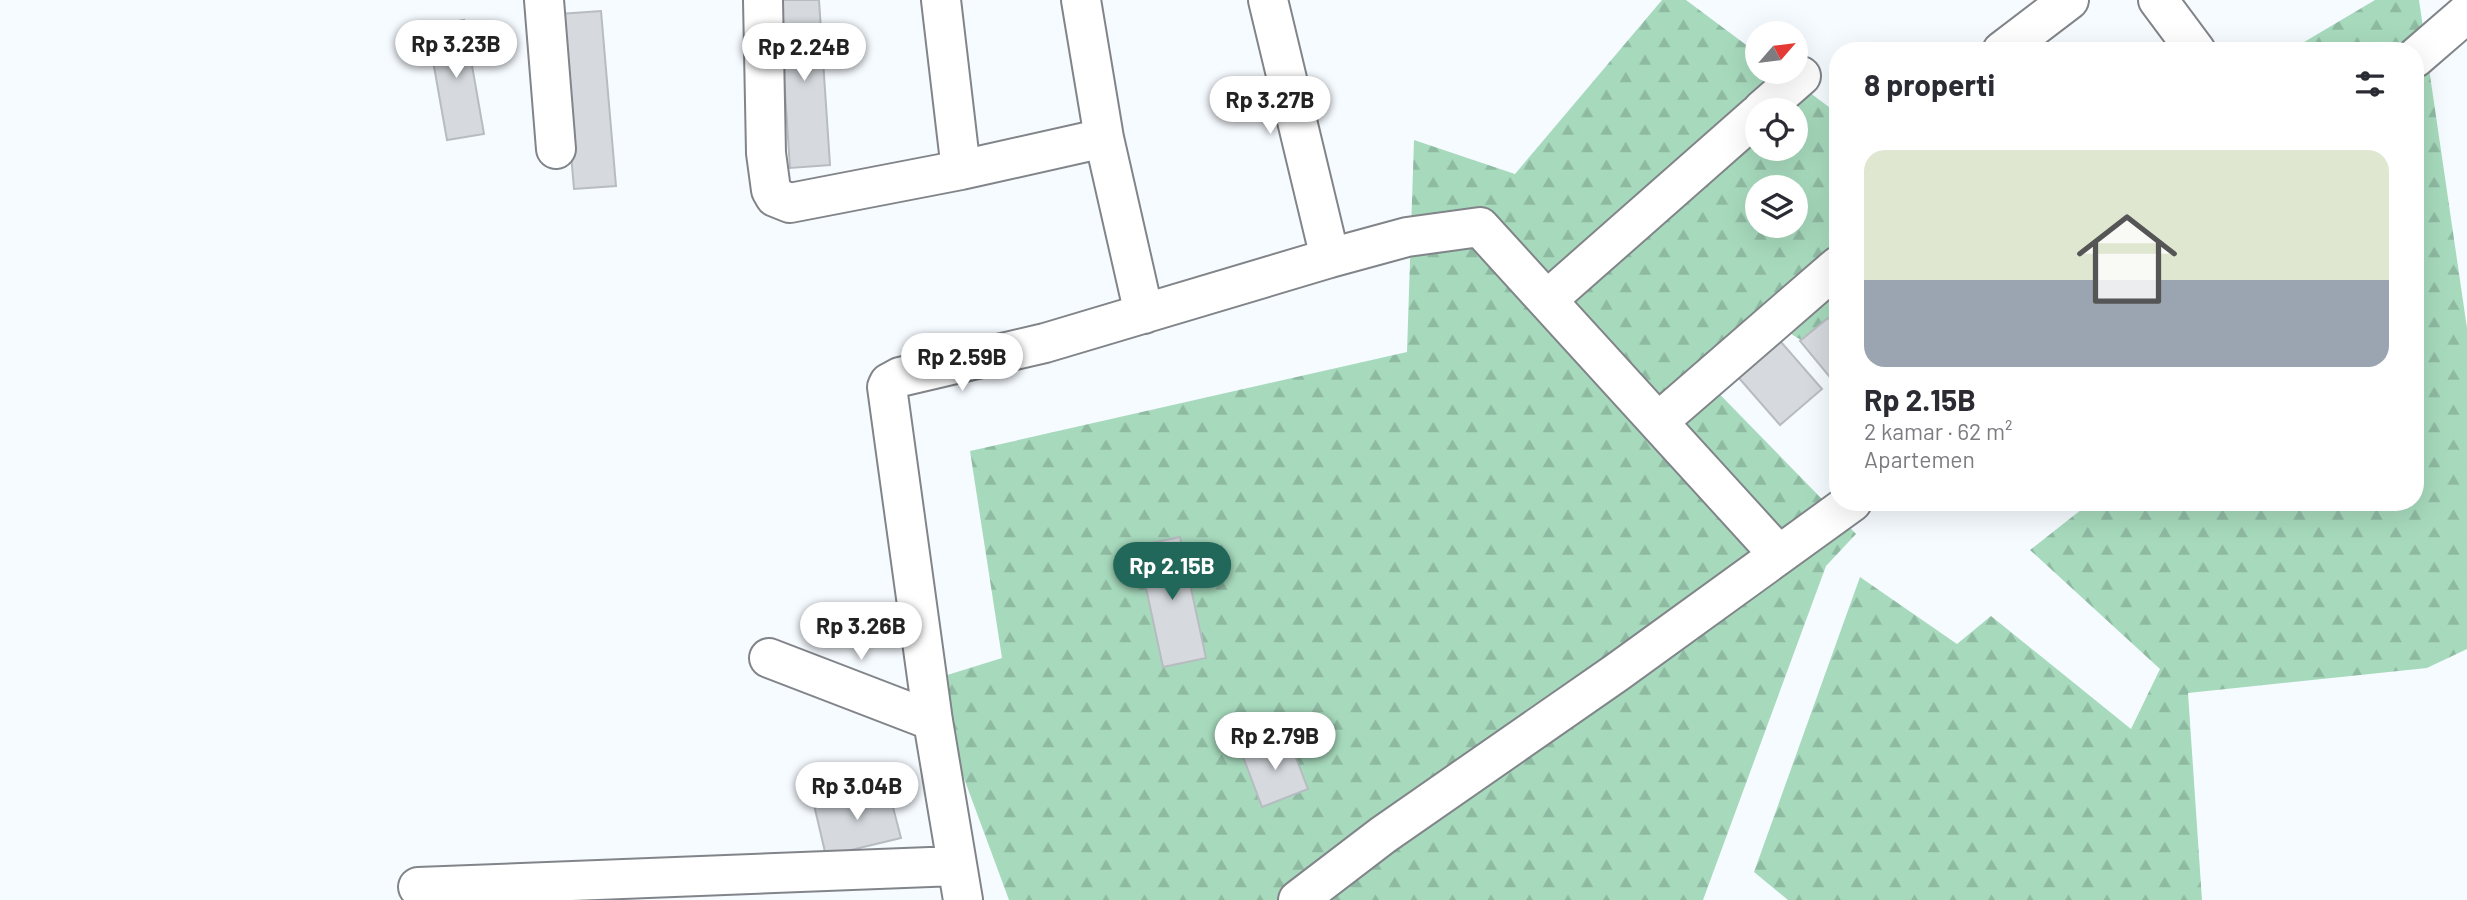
<!DOCTYPE html>
<html lang="id">
<head>
<meta charset="utf-8">
<style>
  :root { --surface:#fff; --page:#f2f2f3; --text:#2b2b33; --muted:#7c7c81; --accent:#22685a }
  body { margin:0; font-family:Barlow,sans-serif; background:var(--page); color:var(--text); height:100vh; display:flex; flex-direction:column; font-size:26px; white-space:nowrap }
  * { box-sizing:border-box; margin:0 }
  p { font-size:23px; color:var(--muted) }
  .icon { flex:none; width:38px; height:38px; fill:none; stroke:currentColor; stroke-width:2; stroke-linecap:round; stroke-linejoin:round }
  .map { position:relative; flex:1; overflow:hidden }
  .details { position:absolute; left:1829px; top:42px; width:595px; height:469px; display:flex; flex-direction:column; background:var(--surface); border-radius:28px; box-shadow:0 7px 28px #0002 }
  .details>* { flex:none }
  .needle { width:46px; rotate:62deg }
  .buttons { position:absolute; left:1745px; top:21px; display:grid; gap:14px }
  .buttons a { display:grid; place-items:center; width:63px; height:63px; border-radius:50%; background:var(--surface); box-shadow:0 7px 28px #0002; font-size:35px }
  .price { position:absolute; translate:-50% -60px; padding:0 16px; border-radius:24px; background:#fff; color:#222; font-size:23px; line-height:46px; filter:drop-shadow(0 2px 4px #0008) }
  .price::after { content:''; position:absolute; left:50%; top:42px; width:21px; height:16px; margin-left:-10px; background:inherit; clip-path:polygon(0 0,100% 0,50% 100%) }
  .price.current { background:var(--accent); color:#fff }
  ul { padding:0; list-style:none }
  li { display:grid; align-content:center; gap:14px; height:371px; padding:0 35px }
  li span { display:grid; place-items:center; height:217px; border-radius:21px; color:#555 }
  li>.icon { margin-inline-start:auto }
  span .icon { width:126px; height:126px; fill:#fffc; stroke-width:1 }
  li b { font-size:30px }
  h2 { display:flex; justify-content:space-between; align-items:center; height:84px; padding:0 35px; font-size:30px }
  .map>svg:first-child { display:block }
  .forest { fill:url(#forest-firs); fill-rule:evenodd }
  .building { fill:#d6dade; stroke:#b7bcc0; stroke-width:2 }
  .lines { fill:none; stroke-linecap:round; stroke-linejoin:round }
  .minor-casing { stroke:#818589; stroke-width:42 }
  .minor { stroke:#fff; stroke-width:38 }
</style>
</head>
<body>
<div class="map">
<svg width="2467" height="900" viewBox="0 0 2467 900">
  <defs>
    <pattern id="forest-firs" width="22" height="20" patternUnits="userSpaceOnUse" patternTransform="scale(1.75)"><rect width="22" height="20" fill="#a7dabd"/><path d="M5 1l3.5 6h-7zM16 11l3.5 6h-7z" fill="#8fbaa2"/></pattern>
  </defs>
  <rect width="100%" height="100%" fill="#f6fbff"/>
  <!-- forest -->
  <path class="forest" d="M1662,0h24l71,53v19h25l55,41v250l-82,-52 -61,57 162,166 -30,32 -123,334h-694l-81,-219 74,-23 -32,-207 437,-99 7,-212 101,34zM1757,110h39v39h-39zM1757,187h39v39h-39z
    M2375,0h44l48,328v321l-40,19 -239,25 14,207h-414l-34,-28 106,-295 97,67 34,-28 140,113 29,-60 -130,-119 61,-48h324v-451h-126z"/>
  <!-- building -->
  <path class="building" d="M779,0h40l11,165 -40,3z
    M601,11l15,175 -42,3 -15,-175z
    M464,20l20,114 -37,6 -20,-113z
    M1828,318l10,12v57l-38,-46z
    M1767,326l55,63 -42,36 -55,-63z
    M1180,537l26,121 -43,9 -26,-121z
    M1288,737l20,52 -46,18 -20,-53z
    M888,788l13,50 -75,18 -12,-51z"/>
  <g class="lines">
    <!-- minor casing -->
    <g class="minor-casing">
      <path id="minor" d="M544,0l12,149
        M763,0l3,153 5,37 4,7 15,6 171,-33 143,-32
        M941,0l20,170
        M1081,0l23,138 40,176
        M1268,0l62,258
        M2158,0l38,51
        M2002,51l67,-51
        M2415,58l52,-45
        M1762,110l39,-34
        M1547,300l210,-185
        M1658,422l180,-156
        M769,658l164,63
        M418,887l538,-21
        M963,900l-30,-179 -46,-334 2,-4 11,-6 145,-34 285,-85 77,-21 73,-10 299,328
        M1298,900l85,-65 233,-162 236,-171"/>
    </g>
    <!-- minor -->
    <use href="#minor" class="minor"/>
  </g>
</svg>
<div class="buttons">
<a><svg class="needle" viewBox="-14 -14 28 28"><path d="M0-13l5 13h-10z" fill="#e53935"/><path d="M0 13l5-13h-10z" fill="#7c7c81"/></svg></a>
<a><svg class="icon" aria-label="locate" viewBox="0 0 24 24"><circle cx="12" cy="12" r="6"/><path d="M12 2v4M12 18v4M2 12h4M18 12h4"/></svg></a>
<a><svg class="icon" aria-label="layers" viewBox="0 0 24 24"><path d="M12 4l9 5-9 5-9-5zM3 14l9 5 9-5"/></svg></a>
</div>
<b class="price" style="left:456px;top:80px">Rp 3.23B</b>
<b class="price" style="left:804px;top:83px">Rp 2.24B</b>
<b class="price" style="left:1270px;top:136px">Rp 3.27B</b>
<b class="price" style="left:962px;top:393px">Rp 2.59B</b>
<b class="price current" style="left:1172px;top:602px">Rp 2.15B</b>
<b class="price" style="left:861px;top:662px">Rp 3.26B</b>
<b class="price" style="left:1275px;top:772px">Rp 2.79B</b>
<b class="price" style="left:857px;top:822px">Rp 3.04B</b>
<section class="details">
<h2>8 properti<svg class="icon" aria-label="filters" viewBox="0 0 24 24"><path d="M4 7h16M4 17h16"/><circle cx="9" cy="7" r="2"/><circle cx="15" cy="17" r="2"/></svg></h2>
<ul>
<li><span style="background:linear-gradient(#dfe7d0 60%,#9aa5b1 0)"><svg class="icon" aria-label="home" viewBox="0 0 24 24"><path d="M3 11l9-7 9 7M6 9v11h12V9"/></svg></span><div><b>Rp 2.15B</b><p>2 kamar · 62 m²</p><p>Apartemen</p></div></li>
</ul>
</section>
</div>
</body>
</html>
